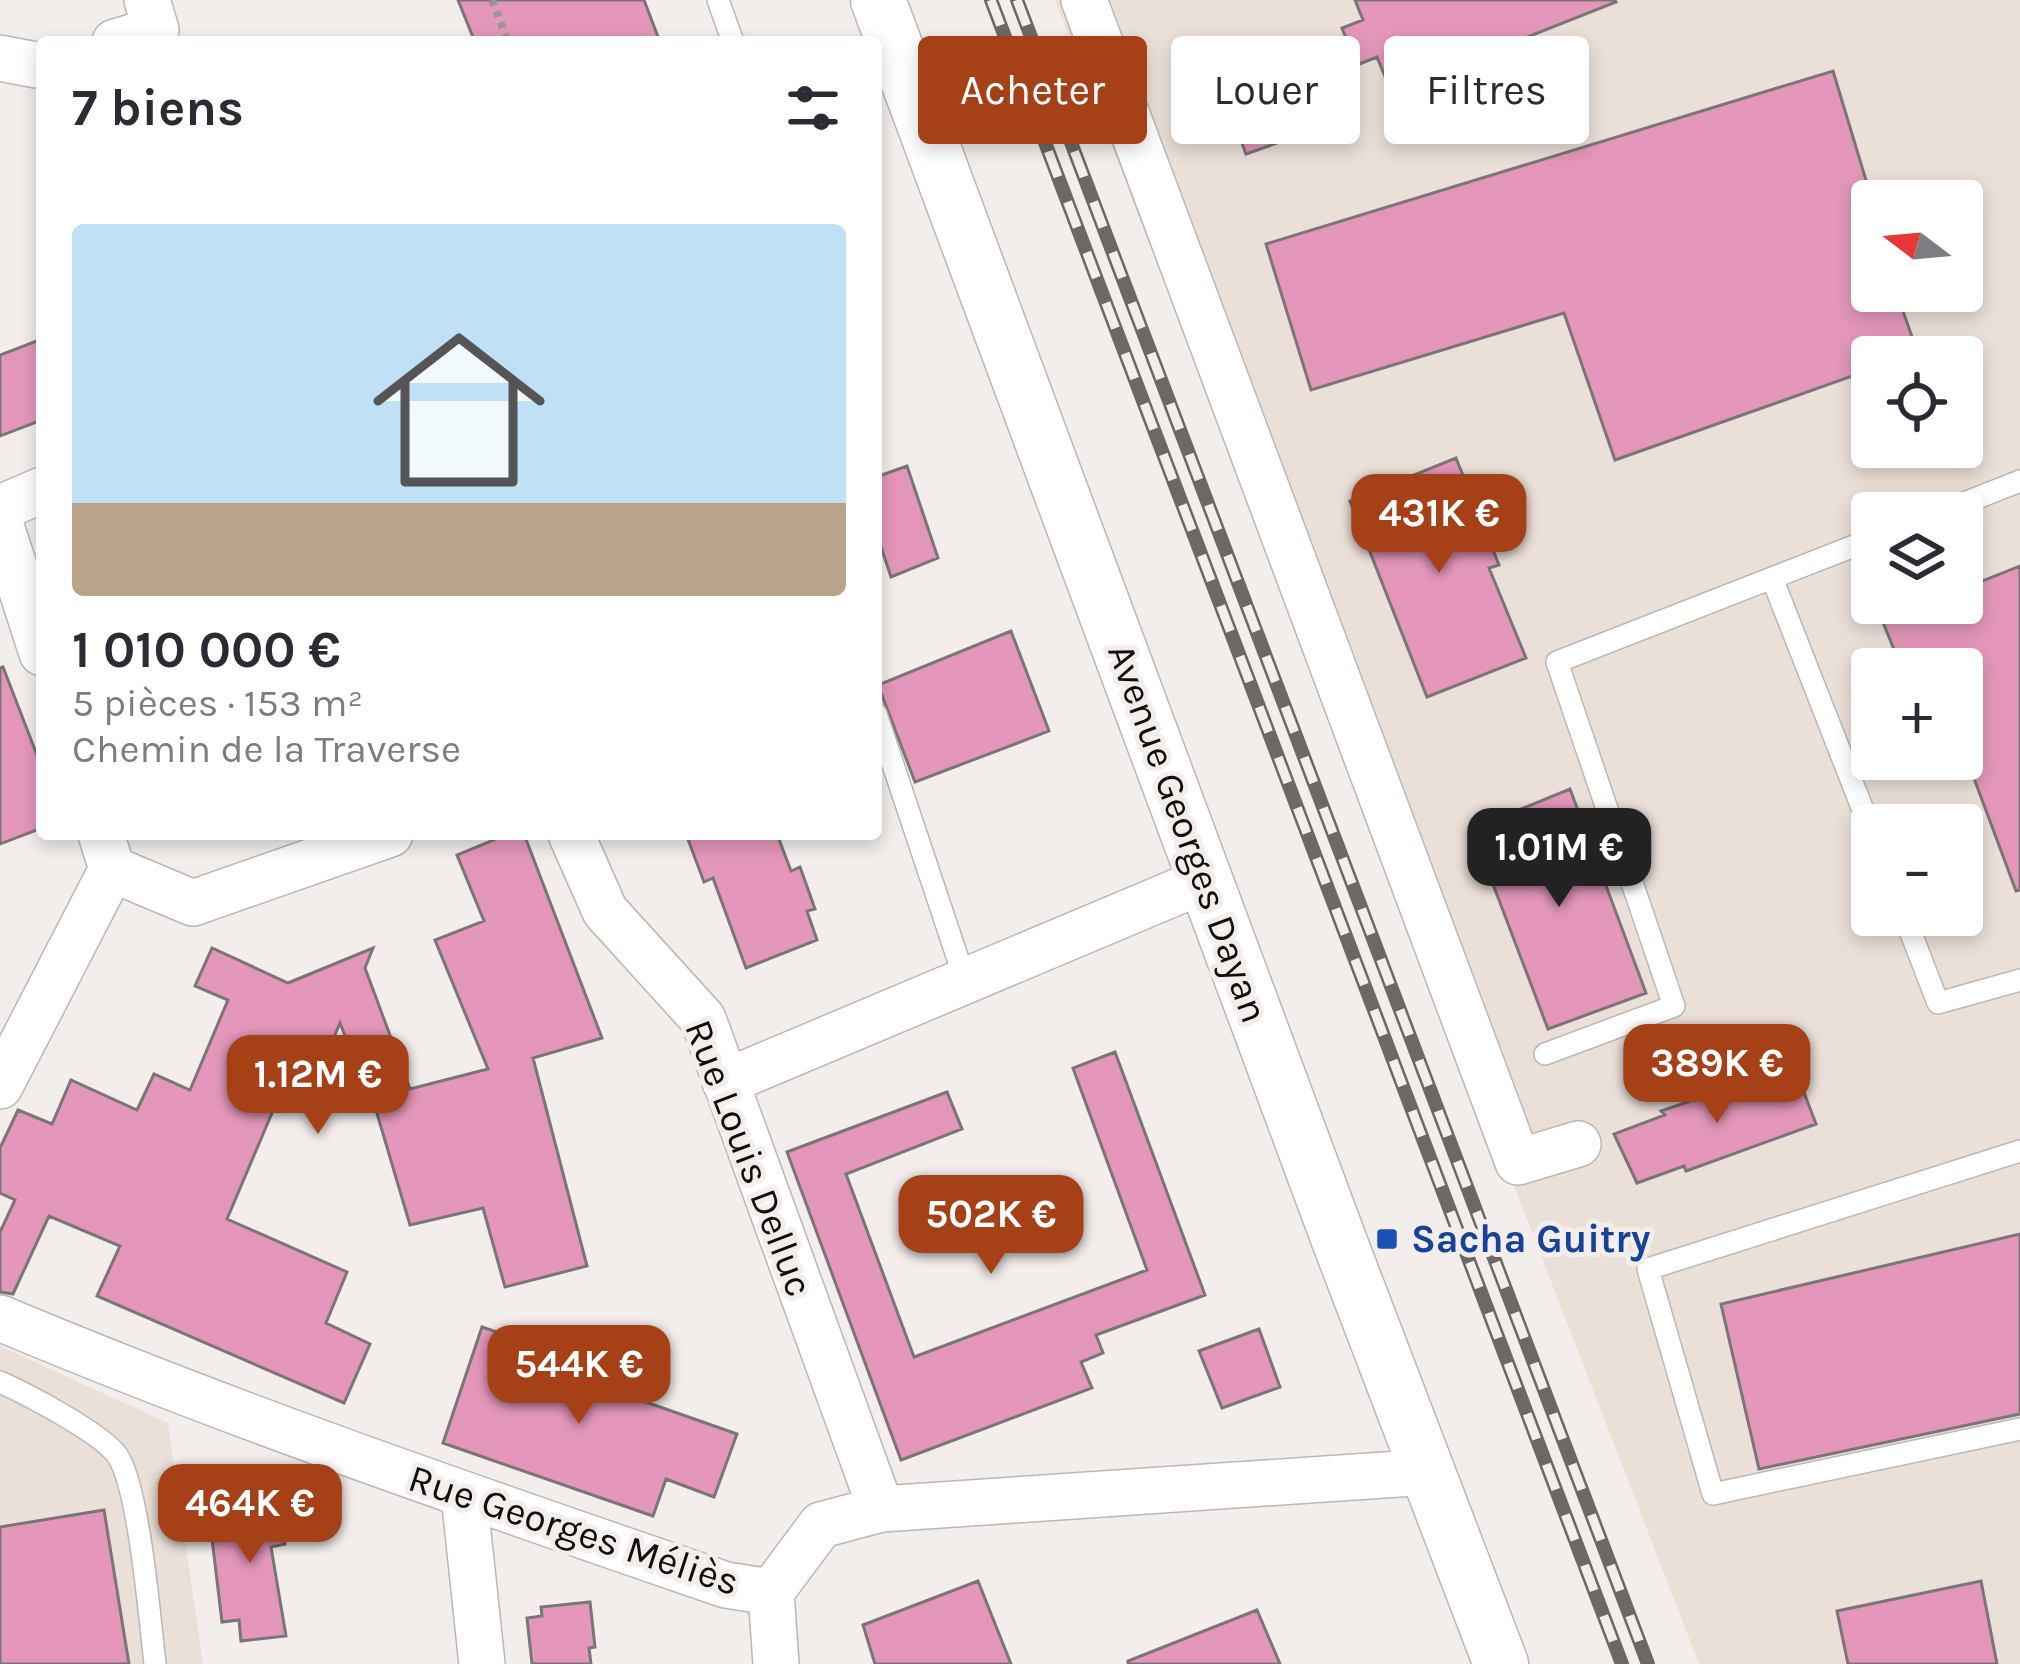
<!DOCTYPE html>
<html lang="fr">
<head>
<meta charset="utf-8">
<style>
  :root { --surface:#fff; --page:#f7f7f7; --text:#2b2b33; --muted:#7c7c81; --accent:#a64117 }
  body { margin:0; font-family:Karla,sans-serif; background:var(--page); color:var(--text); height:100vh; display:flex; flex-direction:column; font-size:45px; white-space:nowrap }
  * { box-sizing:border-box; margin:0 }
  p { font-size:39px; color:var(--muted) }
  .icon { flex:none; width:66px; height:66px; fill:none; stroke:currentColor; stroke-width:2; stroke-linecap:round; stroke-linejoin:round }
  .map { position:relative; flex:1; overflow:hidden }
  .side { position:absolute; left:36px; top:36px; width:846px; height:804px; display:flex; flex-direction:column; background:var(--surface); border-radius:12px; box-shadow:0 6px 18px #0003 }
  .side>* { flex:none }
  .top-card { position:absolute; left:918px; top:36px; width:921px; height:108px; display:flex; gap:24px }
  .needle { width:78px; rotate:286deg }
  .tools { position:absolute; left:1851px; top:180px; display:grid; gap:24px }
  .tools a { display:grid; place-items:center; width:132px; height:132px; border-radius:12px; background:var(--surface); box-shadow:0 6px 18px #0003; font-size:60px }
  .price { position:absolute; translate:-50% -102px; padding:0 27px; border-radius:24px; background:var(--accent); color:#fff; font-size:39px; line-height:78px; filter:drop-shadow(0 3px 6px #0008) }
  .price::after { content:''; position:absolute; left:50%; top:72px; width:36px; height:27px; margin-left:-18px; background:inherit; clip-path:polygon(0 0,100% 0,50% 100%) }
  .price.active { background:#222; color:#fff }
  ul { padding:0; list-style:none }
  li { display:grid; align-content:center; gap:24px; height:636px; padding:0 36px }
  li span { display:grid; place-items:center; height:372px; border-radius:12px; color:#555 }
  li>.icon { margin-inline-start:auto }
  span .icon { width:216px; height:216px; fill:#fffc; stroke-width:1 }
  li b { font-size:51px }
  h2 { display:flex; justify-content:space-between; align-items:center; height:144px; padding:0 36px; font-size:51px }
  .tag { padding:0 42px; border-radius:12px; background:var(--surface); box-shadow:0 6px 18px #0003; font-size:42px; line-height:108px }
  .tag.active { background:var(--accent); color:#fff }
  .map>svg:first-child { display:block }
  .built { fill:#ebe0d8; fill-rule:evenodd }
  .building { fill:#e497ba; stroke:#7a7577; stroke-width:3 }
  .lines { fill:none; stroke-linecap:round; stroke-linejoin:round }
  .service-casing { stroke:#bbb7b4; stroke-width:24 }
  .minor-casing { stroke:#bbb7b4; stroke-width:48 }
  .tertiary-casing { stroke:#bbb7b4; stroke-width:57 }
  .path { stroke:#9b9795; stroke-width:8; stroke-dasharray:6 6; stroke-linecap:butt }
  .service { stroke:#fff; stroke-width:21 }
  .minor { stroke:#fff; stroke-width:45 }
  .tertiary { stroke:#fff; stroke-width:54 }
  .rail-casing { stroke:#6b6866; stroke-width:14 }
  .rail { stroke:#f3eeeb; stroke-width:9; stroke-dasharray:27; stroke-linecap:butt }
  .transit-dot { fill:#1a4fb4; stroke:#f3eeeb; stroke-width:4.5 }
  .labels { text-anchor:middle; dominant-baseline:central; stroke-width:10; stroke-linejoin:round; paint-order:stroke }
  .street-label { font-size:39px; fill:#100e0d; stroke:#f3eeeb }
  .transit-label { font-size:39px; font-weight:bold; fill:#164399; stroke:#f3eeeb; text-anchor:start }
</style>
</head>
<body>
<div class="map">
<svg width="2020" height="1664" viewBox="0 0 2020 1664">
  <rect width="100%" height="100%" fill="#f3eeeb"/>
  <!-- built -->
  <path class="built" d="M1055,0h965v1664h-321zM1872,201h90v90h-90zM1872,357h90v90h-90zM1872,513h90v90h-90zM1872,669h90v90h-90zM1872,825h90v90h-90z
    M0,1346l168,77 35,241h-203z"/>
  <!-- building -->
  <path class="building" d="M458,0h186l16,42h-185z
    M1355,0h260l1,2 -225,89 -14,-34 -20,8 -15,-37 21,-8z
    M1264,57l30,80 -48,17 -29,-79z
    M1833,71l39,129v91h24l23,66h-47v12l-257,91 -51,-147 -253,77 -45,-146z
    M42,339v81l-42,16v-81z
    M1456,458l43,107 -10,3 37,90 -99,39 -77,-196z
    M907,466l31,92 -47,19 -15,-45v-55z
    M2020,566v324l-4,1 -54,-145v-77h-28l-6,-15 -28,10 -18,-44 44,-17h36v-14z
    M1011,631l38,100 -134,51 -37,-97z
    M3,667l39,101v60l-42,16v-176z
    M1570,789l76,204 -98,36 -76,-200z
    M508,834h16l78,204 -69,20 54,208 -82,21 -22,-79 -73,17 -42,-142 -4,2 -24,-62 -29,68 -25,-11 -59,139 120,53 -21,51 44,21 -26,59 -247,-107 23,-50 -71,-30 -36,78 -13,-2v-60l15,-32 -15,-7v-45l18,-38 34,14 19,-44 66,30 17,-36 36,16 38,-90 -33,-14 17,-38 76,35 85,-35 -8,20 45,121 78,-20 -53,-129 49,-19 -27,-66z
    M686,834h91l14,37 9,-4 15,42 -8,2 10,29 -71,28 -33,-90 -9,4z
    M1115,1052l90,243 -109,40 7,18 -22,9 11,26 -191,72 -114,-308 160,-60 15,37 -116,45 68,183 233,-87 -74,-202z
    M1794,1066l22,58 -130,47 -2,-5 -47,17 -23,-49 51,-19 -4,-4z
    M2020,1234v180l-261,55 -38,-165z
    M482,1327l126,43 -5,17 134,47 -23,63 -48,-18 -13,37 -210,-73z
    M1259,1329l21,58 -58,21 -23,-57z
    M278,1496l7,48 -14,3 15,89 -45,5 -2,-21 -17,2 -12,-100 16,-2 -2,-18z
    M104,1510l25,154h-129v-137z
    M978,1581l33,83h-136l-12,-39z
    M1981,1581l16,83h-149l-11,-53z
    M590,1602l5,45 -6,1 2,16h-59l-5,-46 15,-2 -1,-9z
    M1257,1610l23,54h-152v-3z"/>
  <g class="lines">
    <!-- service casing -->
    <g class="service-casing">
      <path id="service" d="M718,0l15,42
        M1939,513l81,-32
        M1772,578l100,255
        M876,714l89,266
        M1904,915l34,88 82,-23
        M1545,1054l129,-48 -117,-344 315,-123
        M2020,1151l-372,118 65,225 307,-65
        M0,1382c27,12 101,51 117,73 22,31 33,166 38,209"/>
    </g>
    <!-- minor casing -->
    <g class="minor-casing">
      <path id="minor" d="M1084,0l434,1162 60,-18
        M115,42l41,-12 -9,-30
        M0,58l36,7
        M0,508l42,-18
        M0,523l42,130
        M571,834l34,77 98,108 178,490
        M112,869l81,34 197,-69
        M725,1082l480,-202
        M0,1086l112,-217 -11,-35
        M0,1318c238,100 482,183 726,267l45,7 50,-67 60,-16 547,-37
        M464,1495l18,169
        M771,1592l5,72"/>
    </g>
    <!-- tertiary casing -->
    <g class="tertiary-casing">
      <path id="tertiary" d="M878,0l461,1240 162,424"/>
    </g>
    <!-- path -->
    <path class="path" d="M492,0l16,42"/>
    <!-- service -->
    <use href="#service" class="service"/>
    <!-- minor -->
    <use href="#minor" class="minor"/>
    <!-- tertiary -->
    <use href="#tertiary" class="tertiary"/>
    <!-- rail casing -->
    <g class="rail-casing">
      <path id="rail" d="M991,0l631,1664
        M1017,0l631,1664"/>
    </g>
    <!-- rail -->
    <use href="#rail" class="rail"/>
  </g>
  <!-- markers -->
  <rect class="transit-dot" x="1375" y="1227" width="24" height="24" rx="6"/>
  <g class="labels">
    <!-- street labels -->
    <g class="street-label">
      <text transform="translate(1188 833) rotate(70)">Avenue Georges Dayan</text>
      <text transform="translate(749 1158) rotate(69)">Rue Louis Delluc</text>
      <text transform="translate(574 1530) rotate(18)">Rue Georges Méliès</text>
    </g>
    <!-- transit labels -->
    <g class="transit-label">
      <text x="1411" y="1239">Sacha Guitry</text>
    </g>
  </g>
</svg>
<div class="tools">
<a><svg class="needle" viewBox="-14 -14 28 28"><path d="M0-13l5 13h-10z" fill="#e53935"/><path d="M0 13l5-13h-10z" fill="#7c7c81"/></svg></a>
<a><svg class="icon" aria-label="locate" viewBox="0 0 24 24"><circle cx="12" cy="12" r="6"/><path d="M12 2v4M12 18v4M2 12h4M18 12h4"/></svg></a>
<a><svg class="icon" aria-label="layers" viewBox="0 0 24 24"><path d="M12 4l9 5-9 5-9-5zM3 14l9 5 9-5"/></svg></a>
<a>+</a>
<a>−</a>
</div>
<b class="price" style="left:1439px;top:576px">431K €</b>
<b class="price active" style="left:1559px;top:910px">1.01M €</b>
<b class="price" style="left:1717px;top:1126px">389K €</b>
<b class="price" style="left:318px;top:1137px">1.12M €</b>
<b class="price" style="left:991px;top:1277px">502K €</b>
<b class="price" style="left:579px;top:1427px">544K €</b>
<b class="price" style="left:250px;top:1566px">464K €</b>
<div class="top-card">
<a class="tag active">Acheter</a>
<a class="tag">Louer</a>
<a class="tag">Filtres</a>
</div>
<section class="side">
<h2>7 biens<svg class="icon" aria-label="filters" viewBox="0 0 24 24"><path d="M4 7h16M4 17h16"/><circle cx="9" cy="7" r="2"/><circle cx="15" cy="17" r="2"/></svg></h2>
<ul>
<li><span style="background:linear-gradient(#bfe0f5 75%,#b9a48a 0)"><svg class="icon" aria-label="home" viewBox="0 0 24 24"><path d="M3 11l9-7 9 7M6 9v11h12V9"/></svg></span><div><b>1 010 000 €</b><p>5 pièces · 153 m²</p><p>Chemin de la Traverse</p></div></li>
</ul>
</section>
</div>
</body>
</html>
